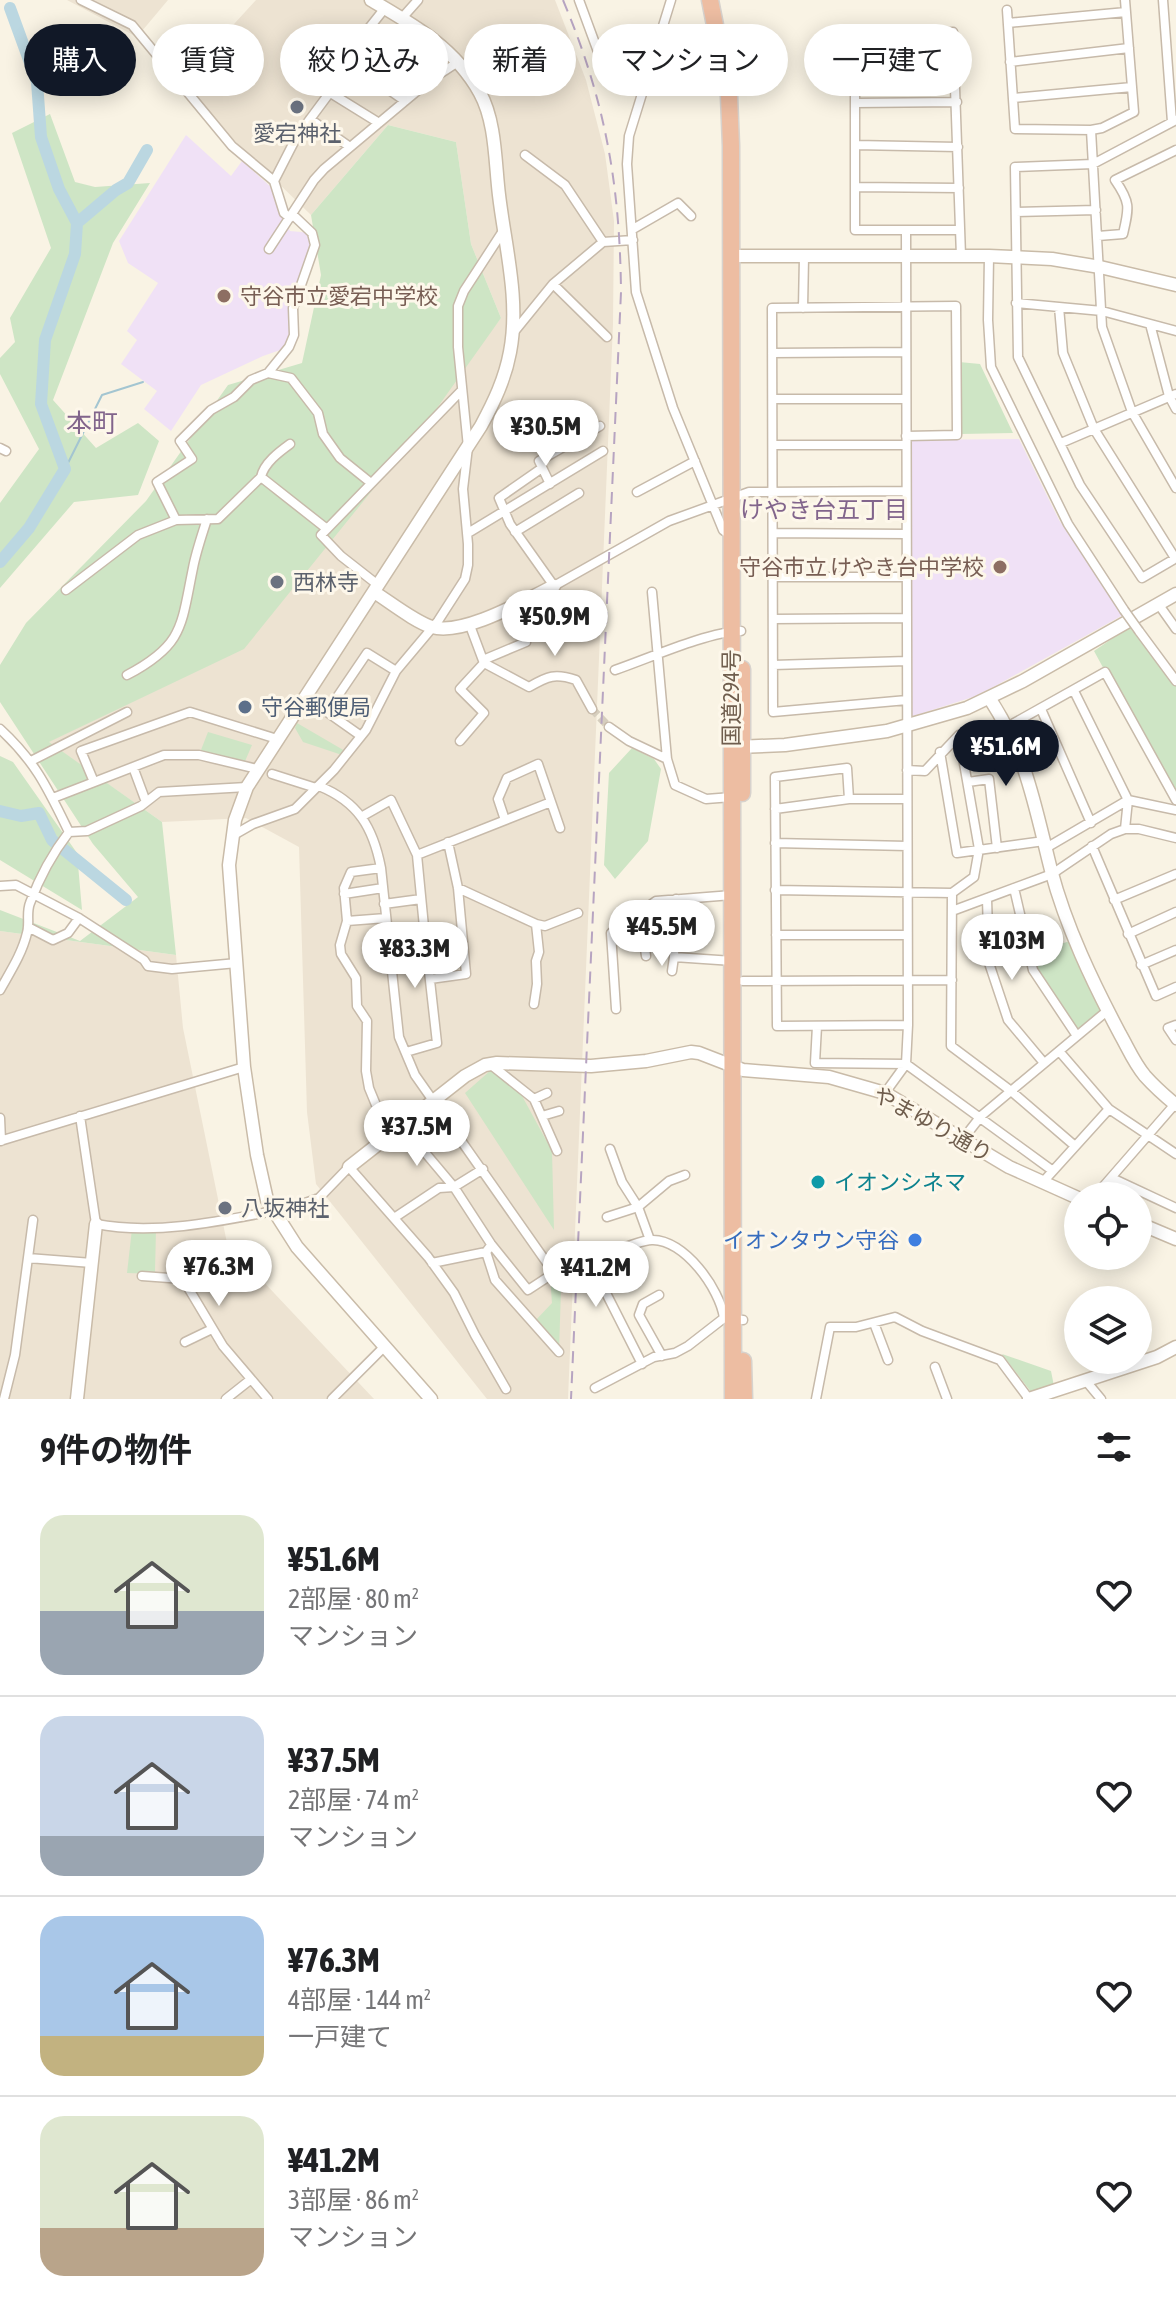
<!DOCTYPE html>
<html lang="ja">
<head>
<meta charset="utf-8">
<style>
  :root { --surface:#fff; --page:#f2f2f2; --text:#202124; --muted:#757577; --line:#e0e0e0; --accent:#111827 }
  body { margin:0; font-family:"Asap Condensed","Noto Sans JP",sans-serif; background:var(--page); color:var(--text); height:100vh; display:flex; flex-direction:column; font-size:30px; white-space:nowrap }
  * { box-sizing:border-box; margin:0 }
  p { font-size:26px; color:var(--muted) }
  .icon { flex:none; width:44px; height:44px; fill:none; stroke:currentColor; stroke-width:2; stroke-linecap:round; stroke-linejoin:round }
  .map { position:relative; height:1399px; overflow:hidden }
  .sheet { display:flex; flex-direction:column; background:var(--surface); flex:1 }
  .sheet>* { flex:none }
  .top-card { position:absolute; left:24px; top:24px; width:1128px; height:72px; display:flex; gap:16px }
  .fabs { position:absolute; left:1064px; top:1182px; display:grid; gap:16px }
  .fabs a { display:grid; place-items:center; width:88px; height:88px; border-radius:50%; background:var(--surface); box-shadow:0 4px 20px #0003; font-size:40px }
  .price { position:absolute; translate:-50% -68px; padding:0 18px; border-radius:28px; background:#fff; color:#222; font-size:26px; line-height:52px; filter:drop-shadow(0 2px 4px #0008) }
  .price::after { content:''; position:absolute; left:50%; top:48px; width:24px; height:18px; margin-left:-12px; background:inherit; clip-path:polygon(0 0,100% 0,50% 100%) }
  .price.current { background:var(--accent); color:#fff }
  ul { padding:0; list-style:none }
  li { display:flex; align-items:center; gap:24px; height:200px; padding:0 40px }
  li+li { border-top:2px solid var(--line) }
  li span { display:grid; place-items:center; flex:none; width:224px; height:160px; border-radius:24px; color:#555 }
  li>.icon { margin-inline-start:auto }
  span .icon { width:96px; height:96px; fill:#fffc; stroke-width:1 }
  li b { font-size:34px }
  h2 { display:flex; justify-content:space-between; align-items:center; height:96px; padding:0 40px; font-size:34px }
  .pill { padding:0 28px; border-radius:36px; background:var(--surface); box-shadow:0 4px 20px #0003; font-size:28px; line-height:72px }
  .pill.current { background:var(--accent); color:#fff }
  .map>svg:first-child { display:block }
  .residential { fill:#ede3d2 }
  .education { fill:#f0e1f6 }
  .green { fill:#cee5c5 }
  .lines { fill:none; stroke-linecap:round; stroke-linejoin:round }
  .stream { stroke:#a3c5d1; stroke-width:2 }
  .river { stroke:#bbd7e1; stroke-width:12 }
  .street-tunnel { stroke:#d6cebe; stroke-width:8; stroke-dasharray:8 4; stroke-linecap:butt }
  .street-casing { stroke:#c7baaa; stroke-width:11 }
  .secondary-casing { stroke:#c9bba8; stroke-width:15 }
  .highway-casing { stroke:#d7d2cd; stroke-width:19 }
  .street { stroke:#fff; stroke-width:8 }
  .secondary { stroke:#fff; stroke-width:12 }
  .highway { stroke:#edbda2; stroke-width:16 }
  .rail { stroke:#b7a4c1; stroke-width:2; stroke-dasharray:12 8; stroke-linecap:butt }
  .street-bridge-casing { stroke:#c7baaa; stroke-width:11; stroke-linecap:butt }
  .street-bridge { stroke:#fff; stroke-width:8 }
  .worship-dot { fill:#6b7280; stroke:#fdf7ea; stroke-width:3 }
  .education-dot { fill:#8d6e63; stroke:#fdf7ea; stroke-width:3 }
  .service-dot { fill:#5c6f8a; stroke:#fdf7ea; stroke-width:3 }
  .culture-dot { fill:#0f9aa8; stroke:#fdf7ea; stroke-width:3 }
  .shop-dot { fill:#3f7fe0; stroke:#fdf7ea; stroke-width:3 }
  .labels { text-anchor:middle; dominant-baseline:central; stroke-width:6; stroke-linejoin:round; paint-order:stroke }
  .worship-label { font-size:22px; fill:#5b616d; stroke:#fdf7ea; text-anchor:start }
  .education-label { font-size:22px; fill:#785e54; stroke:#fdf7ea; text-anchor:start }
  .street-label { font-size:22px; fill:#6f5d4d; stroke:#fdf7ea }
  .service-label { font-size:22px; fill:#4e5e75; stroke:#fdf7ea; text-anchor:start }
  .culture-label { font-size:22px; fill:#0d838f; stroke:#fdf7ea; text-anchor:start }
  .shop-label { font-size:22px; fill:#366cbe; stroke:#fdf7ea; text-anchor:end }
  .neighbourhood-label { font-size:24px; fill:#82658c; stroke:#fdf7ea }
  .quarter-label { font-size:26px; fill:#82658c; stroke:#fdf7ea }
</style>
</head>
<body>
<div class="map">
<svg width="1176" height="1399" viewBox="0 0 1176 1399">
  <rect width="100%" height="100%" fill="#f9f3e4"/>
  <!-- residential -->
  <path class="residential" d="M67,0h101l-31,37z
    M256,0h299l31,80 19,74 9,67 -1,103 -45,1075h-81l-171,-215 -9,-72 -8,-265 -53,-29 -84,4 -114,-80 196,-94 257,-330 -30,-74 -15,-102 -68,-17 -77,90 -113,-110 -7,-34z
    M0,931l176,24 7,73 44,215 147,156h-374z"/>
  <!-- education -->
  <path class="education" d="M186,135l45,41 11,-15 30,27 10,30 8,13 22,2 3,12 -22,63 -4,39 -26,9 -62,29 -30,46 -27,-22 13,-18 -36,-27 16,-24 -10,-9 31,-48 -30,-20 -9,-22z
    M1019,439l40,81 64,95 -126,70 -24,12 -63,20 -2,-277z"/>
  <!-- green -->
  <path class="green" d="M50,114l25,68 20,5 55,-4 -37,60 -60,157 43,48 42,-25 21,18 -21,54 -64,7 -74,86v-85l39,-54 -39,-75v-16l15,-16 -5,-24 41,-70 -39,-115z
    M388,125l68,17 15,102 30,74 -76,107 -181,224 -195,93 113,80 14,133 -176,-24v-21l80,31 58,-44 -45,-53 -93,-142v-37l26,-42 120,-122 82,-116 74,-22 19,-88 -10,-60z
    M959,362l21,2 33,69 -52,1z
    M1129,627l47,55v108l-5,2 -77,-141z
    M297,723l48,28 -3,4 -39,-13 -8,-14z
    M208,732l44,13 -9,21 -44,-11z
    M632,748l22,11 7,10 -13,72 -33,38 -11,-14 5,-92z
    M0,756l13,6 64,91 5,57 -82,-50z
    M1076,939l31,72 -30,25 -44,-66 -3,-16z
    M491,1070l30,24 31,57 2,79 -89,-137z
    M132,1229h24l-1,45 -28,-1z
    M554,1273l7,16 -2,63 -25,-30 18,-19 -2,-27z
    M1002,1354l49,17 3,15 -23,6z"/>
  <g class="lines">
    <!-- stream -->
    <path class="stream" d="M65,469l37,-74 41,-13"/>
    <!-- river -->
    <path class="river" d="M77,223l39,-33 12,-7 19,-33
      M0,562l29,-34 36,-59 -24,-65 4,-64 30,-86 2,-31 -18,-34 -18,-52 -4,-55 -27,-74
      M0,811l21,5 18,-3 13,27 74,60"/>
    <!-- street-tunnel -->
    <path class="street-tunnel" d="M592,709l17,18"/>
    <!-- street casing -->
    <g class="street-casing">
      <path id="street" d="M81,0l51,25 100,121 42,35 10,32 6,5
        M579,0l28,76 37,9
        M671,0l-42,136 -2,28 9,128 37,116 50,122 8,6
        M1163,0l9,122
        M385,8l-31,39 -5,15 56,39
        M1007,10l8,119 76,1 11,-2 32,-16 -9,-112
        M402,18l16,-18
        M1008,23l118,-11
        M855,60l100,-1
        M1010,62l119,-14
        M329,92l50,31
        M1013,98l119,-11
        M855,103l102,-1
        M310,119l40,28
        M1176,120l-83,44 -78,3 3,190 62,128 62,93 34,-20
        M1091,130l11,197 30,85 44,76
        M855,145l103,2
        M525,155l40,30 38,57 30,-2
        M274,181l22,-43 55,-74
        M855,187l104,1
        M1016,212l80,-2
        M633,229l45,-26 13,13
        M960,230h-105v-194l98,-4 8,224
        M1098,236l25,-2c6,-26 8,-31 -8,-54l61,-30
        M269,249l45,-69 10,-11 105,-88 29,-19
        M989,256l-1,64 3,47 77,157 56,86
        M553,284l54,53
        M1016,303l86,8 74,20
        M1059,307l4,46 31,76 81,129
        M803,308l1,-51
        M1150,324l19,72 7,13
        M514,332l39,-48 50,-42
        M772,353l134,-1
        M268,373l21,-26 5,-12 -1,-27 22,-63 -3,-12 -20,-19
        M773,399h133
        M906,436l51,-1 -1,-129 -184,2 1,404 134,-12
        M1061,443l115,-49
        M773,445h133
        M0,448l6,3
        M542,468l-43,30 11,26 44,62 115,-65 80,-29 157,-1
        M261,477c3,-14 18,-25 29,-33
        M550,484l-11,-23 61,-35
        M637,492l58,-31
        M176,520l-19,-38 35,-23 -12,-18 31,-31 23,-13 17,-17 17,-7 23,5 27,35 5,21 17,24 31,25
        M327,529l135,-139
        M515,532l64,-39
        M468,533l135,-82
        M773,533l133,1
        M773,577h134
        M66,590l72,-55 38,-15 42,-1 43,-42 66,52 -6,6 20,21 37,29
        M652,592l15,167 8,26 31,14 26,-2
        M1159,605l17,24
        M773,619l134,-1
        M1139,631l37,50
        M483,660l43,-18 -14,-35
        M484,663l45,24c19,-11 26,-14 47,-7l16,29
        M773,665l134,-4
        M615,670c35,-12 92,-38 126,-39
        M127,675c57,-30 54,-49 66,-107 3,-16 9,-33 14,-49
        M1074,691l54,109 -3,29
        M1041,709l50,114
        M609,727l20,14 38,18
        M1007,727l98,-55 71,128
        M0,729c36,33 48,60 69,103 -17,22 -29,44 -39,71 -4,10 0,20 -3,30 -5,21 -17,39 -27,57
        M361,736l-34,-24 40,-59 29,18
        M460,741l24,-28 -24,-24 24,-26 -15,-40
        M940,752l17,101 87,-12
        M31,761l96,-49
        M133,767l13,35
        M272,774l44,14
        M94,782l-13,-31 109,-39 87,27
        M968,782l21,-3 8,69
        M319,786c39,16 54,41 62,82l18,169 16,38 139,198 -26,17 -37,-46 -37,-57 -37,-44 -41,-38 -7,-17 -3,-17 1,-50 -10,-15 -1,-28 -15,-24 -1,-9 7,-24 39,-3
        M53,798l111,-43h35l58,14
        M849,799l-2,-31 -72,9 2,249 131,-1
        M775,809l74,-10h58
        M361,817l30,-17 26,55 7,72 -36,7
        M505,820l-7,-21 9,-21 31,-14 22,64
        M69,832l18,-1 54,-25 18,-14 88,-5
        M232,836l21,-12 42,-15 39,-39 32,-40 30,-59 42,-50 27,-42 3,-14v-21l-5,-55 5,-42 -10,-100v-41l6,-15 39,-60
        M775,843l132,3
        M1092,846l64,150 20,-9
        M1046,848l82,-48 48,10
        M417,855l134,-53
        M0,886l16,-1 63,33 65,42 4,6 24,3 65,-6
        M458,888l78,36 9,2 33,-13
        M1014,888l19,82 44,66
        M775,890l177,3 22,-16 5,-28 -20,-114 -34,36 -18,-1
        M952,893l-1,153 60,45 64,55
        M344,894l39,-6
        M676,899l-2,58 59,4
        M987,899l2,64 19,57 36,43
        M1114,900l62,-26
        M384,904l37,-5
        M952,911l100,-37 59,-40 14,-5h14l37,9
        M640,913l6,43
        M347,921l-3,-33 7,-16 30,-4
        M28,927l25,13 15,-7 11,-15
        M1128,934l48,-22
        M776,935h131
        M1141,965l35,-15
        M672,971l2,-14
        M430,979l36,-5 -8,-86 -10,-46
        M743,981l209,-1
        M534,1004l3,-20 -1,-23 3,-9 -3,-28
        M616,1009l-5,-76 45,-32 76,-6
        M1176,1025l-8,3 8,12
        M817,1026l-2,37 91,1 147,107
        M1059,1051l50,58 67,45
        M406,1052l31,-9 -13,-116
        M490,1064l44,35 23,52
        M885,1093l21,-29 2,-39 -2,-795
        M534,1099l13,-6
        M80,1116l16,108c57,11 121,-2 177,-13
        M542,1116l17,-5
        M0,1118l1,23
        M963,1139l18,-23 126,-105
        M0,1141l244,-74
        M610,1149l12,33 16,25 12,33
        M1112,1178l64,30
        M1042,1183l67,-74
        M1095,1196l81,-93
        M275,1214l44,-16 30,-31 79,90 26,36 21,42 31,54
        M607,1217l31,-10 31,-26 16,-6
        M394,1218l45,-30 15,-1 29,-18
        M486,1252l9,28 64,72
        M28,1258l64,5
        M432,1263l54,-11 3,-4
        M587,1263c15,-5 50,-23 65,-23 32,-1 68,49 72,78
        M630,1268l-26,21 38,75
        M142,1276l41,3 40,67 45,53
        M659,1295l-16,9 -4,11 23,41
        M874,1323l14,37
        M185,1342l27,-13
        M935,1367l12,32
        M1086,1381l15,18
        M595,1388l59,-31 21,-4 13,-7 36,-28 19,2
        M4,1399l11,-44 18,-135
        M226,1399l24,-19
        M332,1399l52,-52
        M816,1399l14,-72h26l39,-10 27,14 78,29 29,39"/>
    </g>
    <!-- secondary casing -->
    <g class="secondary-casing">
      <path id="secondary" d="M371,0c43,25 84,48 109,93 16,29 15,70 19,102 6,51 21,105 11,157 -5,27 -16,50 -29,74l-234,361 -12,33 -6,45 15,202 13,88 10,45 30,47 134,152
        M730,256h259l63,3 48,8 76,18
        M374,592c16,10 41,30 58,35 32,9 93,-27 122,-41
        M990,699c37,57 45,108 61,171 15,57 42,113 69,164 8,14 14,29 25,42 9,10 20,20 31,29
        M737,747l48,-2 102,-14 80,-23 56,-27 153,-87
        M349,1167l116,-91 20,-11 12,-2 94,3 55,-5 45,-9 8,1 44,17 86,7 56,16 124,74 69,31
        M1138,1223l38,16
        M77,1399l19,-175
        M1029,1399l128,-42 19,-10"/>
    </g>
    <!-- highway casing -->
    <g class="highway-casing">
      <path id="highway" d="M710,0l19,96 2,50 2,1253
        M742,669v124
        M743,1361l1,38"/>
    </g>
    <!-- street -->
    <use href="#street" class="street"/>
    <!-- secondary -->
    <use href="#secondary" class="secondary"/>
    <!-- highway -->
    <use href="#highway" class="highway"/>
    <!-- rail -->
    <path class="rail" d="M563,0c42,100 57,184 58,292l-50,1107"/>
    <!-- street-bridge casing -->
    <g class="street-bridge-casing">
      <path id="street-bridge" d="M1124,610l15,21"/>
    </g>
    <!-- street-bridge -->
    <use href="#street-bridge" class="street-bridge"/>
  </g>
  <!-- markers -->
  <g class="worship-dot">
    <circle cx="297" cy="107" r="8"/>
    <circle cx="277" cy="582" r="8"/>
    <circle cx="225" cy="1208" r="8"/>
  </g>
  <g class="education-dot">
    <circle cx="224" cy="296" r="8"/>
    <circle cx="1000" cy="567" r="8"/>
  </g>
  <circle class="service-dot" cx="245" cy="707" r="8"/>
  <circle class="culture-dot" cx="818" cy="1182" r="8"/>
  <circle class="shop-dot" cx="915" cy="1240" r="8"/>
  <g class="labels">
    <!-- worship labels -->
    <g class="worship-label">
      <text x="297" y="133" text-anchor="middle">愛宕神社</text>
      <text x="293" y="582">西林寺</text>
      <text x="241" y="1208">八坂神社</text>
    </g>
    <!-- education labels -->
    <g class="education-label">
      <text x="240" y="296">守谷市立愛宕中学校</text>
      <text x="984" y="567" text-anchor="end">守谷市立 けやき台中学校</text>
    </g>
    <!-- street labels -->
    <g class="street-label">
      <text transform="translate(731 698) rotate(-90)">国道294号</text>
      <text transform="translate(933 1124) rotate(29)">やまゆり通り</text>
    </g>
    <!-- service labels -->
    <g class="service-label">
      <text x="261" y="707">守谷郵便局</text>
    </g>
    <!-- culture labels -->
    <g class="culture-label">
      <text x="834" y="1182">イオンシネマ</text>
    </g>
    <!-- shop labels -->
    <g class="shop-label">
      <text x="899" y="1240">イオンタウン守谷</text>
    </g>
    <!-- neighbourhood labels -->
    <g class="neighbourhood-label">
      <text x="824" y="509">けやき台五丁目</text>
    </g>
    <!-- quarter labels -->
    <g class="quarter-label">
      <text x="92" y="423">本町</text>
    </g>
  </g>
</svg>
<div class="fabs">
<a><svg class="icon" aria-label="locate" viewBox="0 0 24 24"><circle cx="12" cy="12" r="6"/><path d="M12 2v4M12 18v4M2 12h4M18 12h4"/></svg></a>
<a><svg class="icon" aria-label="layers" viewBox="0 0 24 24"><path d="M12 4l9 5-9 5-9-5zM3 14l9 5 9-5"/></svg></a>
</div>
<b class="price" style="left:546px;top:468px">¥30.5M</b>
<b class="price" style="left:555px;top:658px">¥50.9M</b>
<b class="price current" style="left:1006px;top:788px">¥51.6M</b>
<b class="price" style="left:662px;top:968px">¥45.5M</b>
<b class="price" style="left:1012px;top:982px">¥103M</b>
<b class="price" style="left:415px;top:990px">¥83.3M</b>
<b class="price" style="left:417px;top:1168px">¥37.5M</b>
<b class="price" style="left:219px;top:1308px">¥76.3M</b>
<b class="price" style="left:596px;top:1309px">¥41.2M</b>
<div class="top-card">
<a class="pill current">購入</a>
<a class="pill">賃貸</a>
<a class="pill">絞り込み</a>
<a class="pill">新着</a>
<a class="pill">マンション</a>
<a class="pill">一戸建て</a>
</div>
</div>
<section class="sheet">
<h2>9件の物件<svg class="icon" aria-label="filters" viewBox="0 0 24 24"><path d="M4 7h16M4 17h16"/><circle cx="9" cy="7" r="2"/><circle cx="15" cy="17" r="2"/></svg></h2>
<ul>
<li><span style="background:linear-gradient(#dfe7d0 60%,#9aa5b1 0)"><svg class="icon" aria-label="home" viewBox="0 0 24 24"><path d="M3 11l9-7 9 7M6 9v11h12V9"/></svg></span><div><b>¥51.6M</b><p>2部屋 · 80 m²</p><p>マンション</p></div><svg class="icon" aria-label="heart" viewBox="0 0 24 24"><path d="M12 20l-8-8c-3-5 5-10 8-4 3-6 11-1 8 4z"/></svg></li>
<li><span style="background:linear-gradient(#c9d6e8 75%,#9aa5b1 0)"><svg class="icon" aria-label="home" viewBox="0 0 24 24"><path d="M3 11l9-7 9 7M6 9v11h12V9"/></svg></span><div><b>¥37.5M</b><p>2部屋 · 74 m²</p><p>マンション</p></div><svg class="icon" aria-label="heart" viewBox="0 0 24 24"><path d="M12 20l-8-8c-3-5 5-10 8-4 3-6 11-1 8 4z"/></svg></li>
<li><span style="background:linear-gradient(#a9c7e8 75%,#c2b280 0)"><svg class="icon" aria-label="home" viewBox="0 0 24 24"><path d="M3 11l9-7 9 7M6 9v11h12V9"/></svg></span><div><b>¥76.3M</b><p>4部屋 · 144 m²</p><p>一戸建て</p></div><svg class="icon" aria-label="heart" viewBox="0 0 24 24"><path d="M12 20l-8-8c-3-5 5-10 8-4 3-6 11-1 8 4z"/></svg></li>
<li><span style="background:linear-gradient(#dfe7d0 70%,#b9a48a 0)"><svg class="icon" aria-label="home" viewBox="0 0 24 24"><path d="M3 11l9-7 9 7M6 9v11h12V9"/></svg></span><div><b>¥41.2M</b><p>3部屋 · 86 m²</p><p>マンション</p></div><svg class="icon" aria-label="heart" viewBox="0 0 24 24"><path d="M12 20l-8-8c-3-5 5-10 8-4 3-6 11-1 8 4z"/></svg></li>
</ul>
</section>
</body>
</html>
